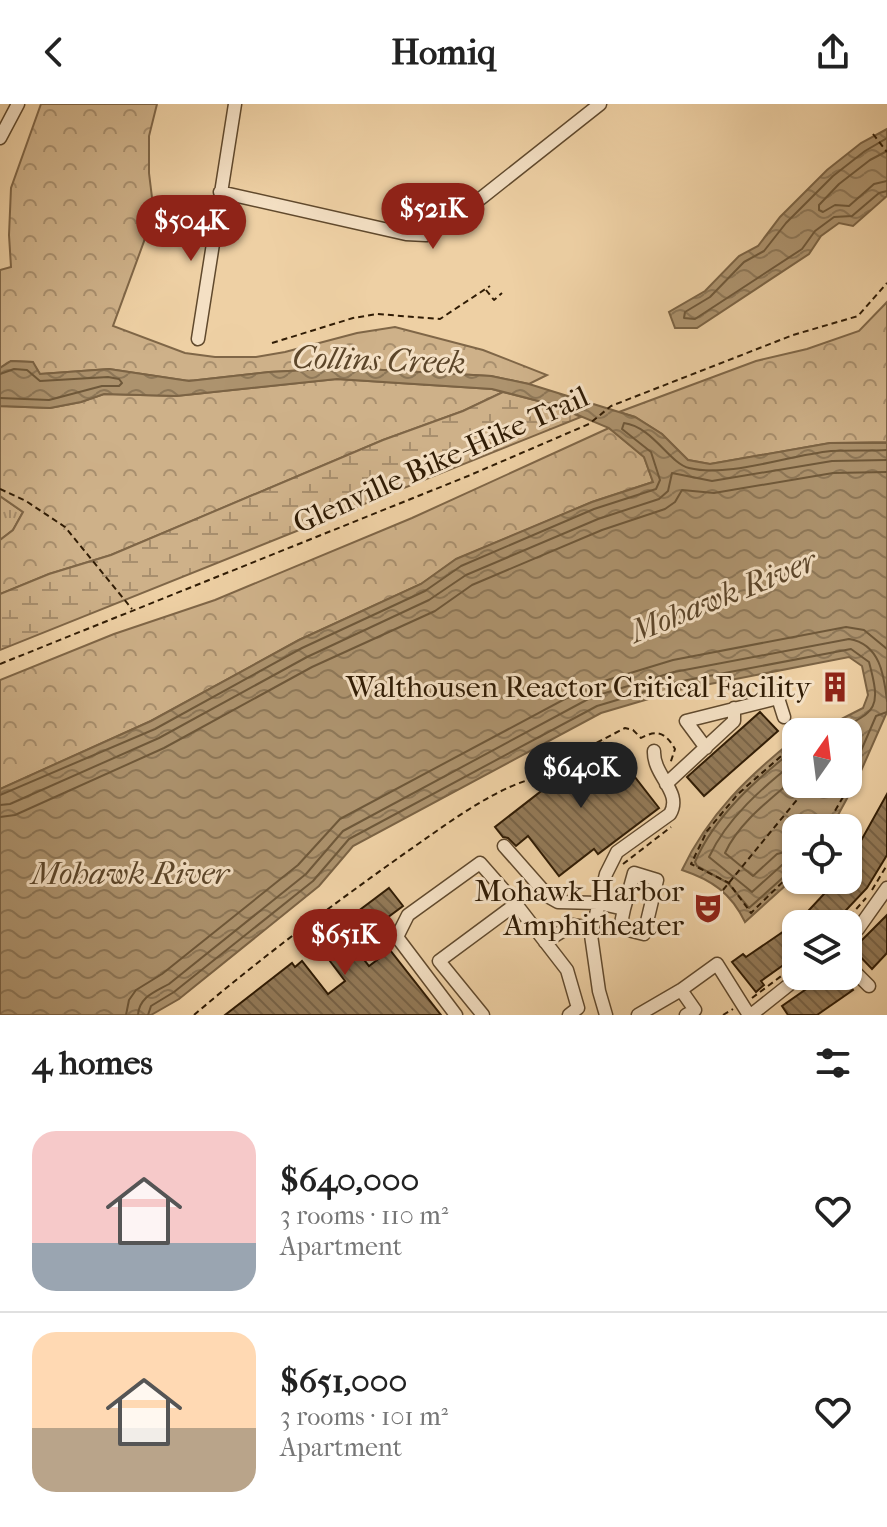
<!DOCTYPE html>
<html lang="en">
<head>
<meta charset="utf-8">
<style>
  :root { --surface:#fff; --page:#f2f2f2; --text:#222; --muted:#767676; --line:#e0e0e0; --accent:#8f2418 }
  body { margin:0; font-family:"IM FELL French Canon",serif; background:var(--page); color:var(--text); height:100vh; display:flex; flex-direction:column; font-size:30px; white-space:nowrap }
  * { box-sizing:border-box; margin:0 }
  p { font-size:26px; color:var(--muted) }
  .icon { flex:none; width:44px; height:44px; fill:none; stroke:currentColor; stroke-width:2; stroke-linecap:round; stroke-linejoin:round }
  .map { position:relative; height:911px; overflow:hidden }
  .sheet { display:flex; flex-direction:column; background:var(--surface); flex:1 }
  .sheet>* { flex:none }
  .needle { width:52px; rotate:14deg }
  .tools { position:absolute; left:782px; top:614px; display:grid; gap:16px }
  .tools a { display:grid; place-items:center; width:80px; height:80px; border-radius:16px; background:var(--surface); box-shadow:0 2px 6px #0004; font-size:40px }
  .price { position:absolute; translate:-50% -68px; padding:0 18px; border-radius:28px; background:var(--accent); color:#fff; font-size:26px; line-height:52px; filter:drop-shadow(0 2px 4px #0008) }
  .price::after { content:''; position:absolute; left:50%; top:48px; width:24px; height:18px; margin-left:-12px; background:inherit; clip-path:polygon(0 0,100% 0,50% 100%) }
  .price.active { background:#222; color:#fff }
  ul { padding:0; list-style:none }
  li { display:flex; align-items:center; gap:24px; height:200px; padding:0 32px }
  li+li { border-top:2px solid var(--line) }
  li span { display:grid; place-items:center; flex:none; width:224px; height:160px; border-radius:24px; color:#555 }
  li>.icon { margin-inline-start:auto }
  span .icon { width:96px; height:96px; fill:#fffc; stroke-width:1 }
  li b { font-size:34px }
  h2 { display:flex; justify-content:space-between; align-items:center; height:96px; padding:0 32px; font-size:34px }
  header { display:flex; justify-content:space-between; align-items:center; height:104px; padding:0 32px; background:var(--surface); font-size:36px; font-weight:800 }
  .map>svg:first-child { display:block }
  .grass { fill:url(#grass-tufts); stroke:#7f6647; stroke-width:2 }
  .forest { fill:url(#forest-crowns); stroke:#7f6647; stroke-width:2 }
  .wetland { fill:url(#wetland-marsh); stroke:#7f6647; stroke-width:2 }
  .water { fill:url(#water-waves); stroke:#7b6344; stroke-width:2 }
  .lines { fill:none; stroke-linecap:round; stroke-linejoin:round }
  .shore { stroke:#6e583a; stroke-width:2 }
  .building { fill:url(#building-back-hatch); stroke:#301c05; stroke-width:2 }
  .minor-casing { stroke:#60492d; stroke-width:15 }
  .path { stroke:#301c05; stroke-width:2; stroke-dasharray:6 4; stroke-linecap:butt }
  .minor { stroke:#f4e0c4; stroke-width:12 }
  .labels { text-anchor:middle; dominant-baseline:central; stroke-width:6; stroke-linejoin:round; paint-order:stroke }
  .street-label { font-size:30px; fill:#301c05; stroke:#f4e0c4 }
  .poi-label { font-size:30px; fill:#301c05; stroke:#f4e0c4; text-anchor:end }
  .water-label { font-size:32px; font-style:italic; fill:#5c462a; stroke:#f4e0c4 }
</style>
</head>
<body>
<header><svg class="icon" aria-label="back" viewBox="0 0 24 24"><path d="M15 5l-7 7 7 7"/></svg>Homiq<svg class="icon" aria-label="share" viewBox="0 0 24 24"><path d="M12 15V3M7 8l5-5 5 5M5 13v7h14v-7"/></svg></header>
<div class="map">
<svg width="887" height="911" viewBox="0 0 887 911">
  <defs>
    <pattern id="grass-tufts" width="24" height="20" patternUnits="userSpaceOnUse" patternTransform="scale(2)"><rect width="24" height="20" fill="#ceb189"/><path d="M3 7l-1-3M5 7V3M7 7l1-3M15 17l-1-3M17 17v-4M19 17l1-3" fill="none" stroke="#a88f6e"/></pattern>
    <pattern id="forest-crowns" width="20" height="18" patternUnits="userSpaceOnUse" patternTransform="scale(2)"><rect width="20" height="18" fill="#ceb189"/><path d="M2 6a3 3 0 1 1 6 0M12 15a3 3 0 1 1 6 0" fill="none" stroke="#a88f6e"/></pattern>
    <pattern id="wetland-marsh" width="20" height="14" patternUnits="userSpaceOnUse" patternTransform="scale(2)"><rect width="20" height="14" fill="#ceb189"/><path d="M1 5h8M5 5V1M11 12h8M15 12V8" fill="none" stroke="#a88f6e"/></pattern>
    <pattern id="water-waves" width="16" height="10" patternUnits="userSpaceOnUse" patternTransform="scale(2)"><rect width="16" height="10" fill="#ad936e"/><path d="M0 5q4-4 8 0t8 0" fill="none" stroke="#8d7758"/></pattern>
    <pattern id="building-back-hatch" width="6" height="6" patternUnits="userSpaceOnUse" patternTransform="scale(2)"><rect width="6" height="6" fill="#937a58"/><path d="M-1 5l2 2M0 0l6 6M5-1l2 2" fill="none" stroke="#786347"/></pattern>
  </defs>
  <rect width="100%" height="100%" fill="#eed0a4"/>
  <filter id="stains"><feTurbulence type="fractalNoise" baseFrequency=".0025" numOctaves="4"/><feColorMatrix values="0 0 0 0 .2 0 0 0 0 .09 0 0 0 0 .02 0 0 0 .5 -.17"/></filter>
  <radialGradient id="worn" r=".72"><stop offset=".6" stop-color="#630" stop-opacity="0"/><stop offset="1" stop-color="#630" stop-opacity=".3"/></radialGradient>
  <!-- grass -->
  <path class="grass" d="M0,392l23,16 -10,18 -13,10z"/>
  <!-- forest -->
  <path class="forest" d="M41,0h116l-8,32v37l5,41 -41,112 72,27 30,4h41l29,-5 72,-19 38,-6 88,23 64,25 -18,9 -38,-8 -144,-8 -78,4 -80,9 -80,-12 -69,5 -8,-12 -21,-1 -11,7v-98l11,-3 -2,-32 2,-47z
    M887,198v140l-57,1 -120,21 -22,-4 -26,-26 -27,-17 -16,-5 137,-51 51,-12 52,-18z
    M337,275l155,10 11,3 -40,19 -80,29 -272,115 -62,19 -49,20v-54l13,-10 10,-18 -23,-16v-90l50,2 31,-6 23,-8 72,2z
    M609,324l35,29 9,25 -61,20 -135,57 -36,25 -122,56 -148,81 -151,68v-109l114,-46 101,-34 197,-82z"/>
  <!-- wetland -->
  <path class="wetland" d="M503,288l51,13 27,12 -581,233v-56l49,-20 62,-19 272,-115 80,-29z"/>
  <!-- water -->
  <path class="water" d="M887,25v67l-34,30 -14,-3 -18,13 -12,18 -112,74h-22l-6,-16 36,-21 34,-35 19,-10 22,-29 47,-47 34,-27z
    M11,257l22,1 7,12 69,-5 80,12 80,-9 78,-4 144,8 38,8 106,33 27,17 26,26 22,4 120,-21h57v269l-30,68 -26,48h-35v48l-51,46c-14,-29 -33,-42 -63,-52 26,-55 66,-94 114,-132v46h52v-52h-32l47,-24 5,-13 -6,-29 -13,-9 -170,33 -78,23 -248,133 -34,40 -140,113 -28,16h-151v-226l151,-68 148,-81 122,-56 35,-25 136,-57 61,-20 -9,-25 -35,-29 -55,-23 -62,-16 -155,-10 -161,17 -72,-2 -23,8 -31,6 -50,-2v-38z"/>
  <g class="lines">
    <!-- shore -->
    <path class="shore" d="M887,34l-22,13 -32,25 -47,47 -22,28 -20,11 -34,35 -25,15 -1,6 11,1 107,-70 13,-18 19,-14 18,-1 27,-23 8,-2
      M887,47l-17,9 -31,24 -20,21v5l4,2 12,-7 14,1 25,-22 13,-3
      M0,270l14,-5 13,1 13,11 68,-4 11,2 3,4 -3,3h-17l-53,14 -49,-2
      M796,644c-39,31 -81,67 -101,114l2,4 31,17 21,25 39,-35 8,-2
      M796,657c-33,26 -69,57 -87,96l43,35 30,-27 14,-4
      M796,673c-25,22 -57,45 -71,76l28,23 24,-22 19,-5
      M848,677l28,-65 11,-4
      M0,691l155,-66 147,-81 123,-57 36,-25 133,-57 62,-20 4,-9 -9,-28 -29,-23 2,-6c29,4 45,40 65,45 40,10 100,-13 142,-17 18,-1 37,0 56,-1
      M0,701l10,-1 149,-66 148,-81 122,-57 37,-25 132,-56 61,-20 9,-8 4,-18 40,8 120,-20 55,-1
      M0,713l15,-2 149,-67 148,-81 123,-56 37,-26 130,-55 63,-21 10,-7 7,-12 32,3 119,-20 54,-1
      M126,911l3,-15 7,-10 26,-16 136,-109 42,-46 251,-134 82,-25 173,-33 18,3 23,19
      M138,911c1,-18 17,-23 31,-31l137,-110 37,-43 249,-134 82,-25 175,-33c31,5 35,36 38,62
      M148,911l3,-9 23,-14 139,-111 36,-42 248,-133 80,-24 174,-33 18,13c13,48 7,49 -35,70"/>
  </g>
  <!-- building -->
  <path class="building" d="M842,571l4,21 -17,4 -5,-21z
    M760,608l18,19 -74,65 -17,-19z
    M603,639l3,5 4,-3 49,63 -61,46 -4,-5 -35,27 -31,-40 -12,10 -8,-8 -5,-1 -8,-10z
    M887,690v61l-20,33 -34,36h-37l41,-44h11v-16z
    M389,784l14,18 -51,38 17,22 12,-9 -3,-5 8,-7 55,70h-216l67,-52 3,4 7,-6 26,33 17,-13 -28,-37 6,-5 -2,-3 18,-14 2,2z
    M887,811v38l-15,16 -19,-20z
    M796,819v33l-35,25 3,4 -8,7 -24,-30 11,-8 3,3z
    M825,872h18l10,14 -36,25h-29l-6,-9z"/>
  <g class="lines">
    <!-- minor casing -->
    <g class="minor-casing">
      <path id="minor" d="M0,34l18,-34
        M220,88l186,42 20,1 25,-13 149,-118
        M198,235l37,-235
        M706,644l-20,-27 92,-23 6,19
        M666,680l68,-63v-13
        M504,742l45,51 9,5 40,1 26,6 -4,19 24,6 13,-54 -23,-7 -10,36
        M848,833l10,-8 29,-41
        M545,838l27,-17 21,3
        M848,861l21,21
        M681,886l14,20 -9,5
        M456,911l-59,-78 11,-22 72,-52 36,41 51,66 11,38 -9,7
        M483,911l-44,-54 77,-57
        M606,911l-7,-24 -8,-56 15,-61 11,-22 53,-38c13,-22 -17,-38 -16,-63
        M638,911l43,-25 36,-26 32,51
        M751,911l49,-39"/>
    </g>
    <!-- path -->
    <path class="path" d="M873,30l14,18
      M486,186l8,10 8,-7
      M272,239l81,-25 24,-4 63,5 50,-33
      M0,385l26,12 39,26 67,82
      M0,560l468,-188 121,-52 22,-18 182,-71 65,-19 29,-33
      M796,639l-58,51 -31,37 -16,33 38,19 22,30 45,-44
      M825,724l32,-55
      M623,760l48,-37
      M723,786l82,-100
      M872,786l15,-25
      M308,820l7,8
      M843,820l23,-26
      M362,845l28,-22
      M752,894l44,-33
      M194,911c69,-59 141,-112 214,-164 38,-26 94,-70 139,-75l9,-12 69,-36 8,2 8,8c16,-9 25,-5 34,11l-5,15
      M723,911l10,-6"/>
    <!-- minor -->
    <use href="#minor" class="minor"/>
  </g>
  <!-- icons -->
  <defs>
    <g id="building-bare" transform="scale(2.4)"><path d="M-4-6H4V6H1V3H-1V6H-4ZM-2.5-4.3h1.7v1.8h-1.7ZM.8-4.3h1.7v1.8H.8ZM-2.5-1h1.7V.8h-1.7ZM.8-1h1.7V.8H.8Z" fill="#8f2418" stroke="#f4e0c4" stroke-width="2.5" paint-order="stroke"/></g>
    <g id="theatre-bare" transform="scale(2.4)"><path d="M-5-5.5Q0-4 5-5.5V0Q5 5 0 6Q-5 5-5 0ZM-3.3-2.5H-1v1.5H-3.3ZM1-2.5H3.3v1.5H1ZM-2.8 1Q0 5.5 2.8 1Z" fill="#8f2418" stroke="#f4e0c4" stroke-width="2.5" paint-order="stroke"/></g>
  </defs>
  <g fill-rule="evenodd">
    <use href="#building-bare" x="835" y="583"/>
    <use href="#theatre-bare" x="708" y="804"/>
  </g>
  <g class="labels">
    <!-- street labels -->
    <g class="street-label">
      <text transform="translate(441 356) rotate(-24)">Glenville Bike-Hike Trail</text>
    </g>
    <!-- poi labels -->
    <g class="poi-label">
      <text x="811" y="583">Walthousen Reactor Critical Facility</text>
      <text x="684" y="787">Mohawk Harbor<tspan x="684" dy="34">Amphitheater</tspan></text>
    </g>
    <!-- water labels -->
    <g class="water-label">
      <text transform="translate(379 256) rotate(2)">Collins Creek</text>
      <text transform="translate(723 492) rotate(-22)">Mohawk River</text>
      <text x="130" y="769">Mohawk River</text>
    </g>
  </g>
  <rect width="100%" height="100%" filter="url(#stains)"/>
  <rect width="100%" height="100%" fill="url(#worn)"/>
</svg>
<div class="tools">
<a><svg class="needle" viewBox="-14 -14 28 28"><path d="M0-13l5 13h-10z" fill="#e53935"/><path d="M0 13l5-13h-10z" fill="#767676"/></svg></a>
<a><svg class="icon" aria-label="locate" viewBox="0 0 24 24"><circle cx="12" cy="12" r="6"/><path d="M12 2v4M12 18v4M2 12h4M18 12h4"/></svg></a>
<a><svg class="icon" aria-label="layers" viewBox="0 0 24 24"><path d="M12 4l9 5-9 5-9-5zM3 14l9 5 9-5"/></svg></a>
</div>
<b class="price" style="left:433px;top:147px">$521K</b>
<b class="price" style="left:191px;top:159px">$504K</b>
<b class="price active" style="left:581px;top:706px">$640K</b>
<b class="price" style="left:345px;top:873px">$651K</b>
</div>
<section class="sheet">
<h2>4 homes<svg class="icon" aria-label="filters" viewBox="0 0 24 24"><path d="M4 7h16M4 17h16"/><circle cx="9" cy="7" r="2"/><circle cx="15" cy="17" r="2"/></svg></h2>
<ul>
<li><span style="background:linear-gradient(#f6c9c9 70%,#9aa5b1 0)"><svg class="icon" aria-label="home" viewBox="0 0 24 24"><path d="M3 11l9-7 9 7M6 9v11h12V9"/></svg></span><div><b>$640,000</b><p>3 rooms · 110 m²</p><p>Apartment</p></div><svg class="icon" aria-label="heart" viewBox="0 0 24 24"><path d="M12 20l-8-8c-3-5 5-10 8-4 3-6 11-1 8 4z"/></svg></li>
<li><span style="background:linear-gradient(#ffd9b3 60%,#b9a48a 0)"><svg class="icon" aria-label="home" viewBox="0 0 24 24"><path d="M3 11l9-7 9 7M6 9v11h12V9"/></svg></span><div><b>$651,000</b><p>3 rooms · 101 m²</p><p>Apartment</p></div><svg class="icon" aria-label="heart" viewBox="0 0 24 24"><path d="M12 20l-8-8c-3-5 5-10 8-4 3-6 11-1 8 4z"/></svg></li>
</ul>
</section>
</body>
</html>
